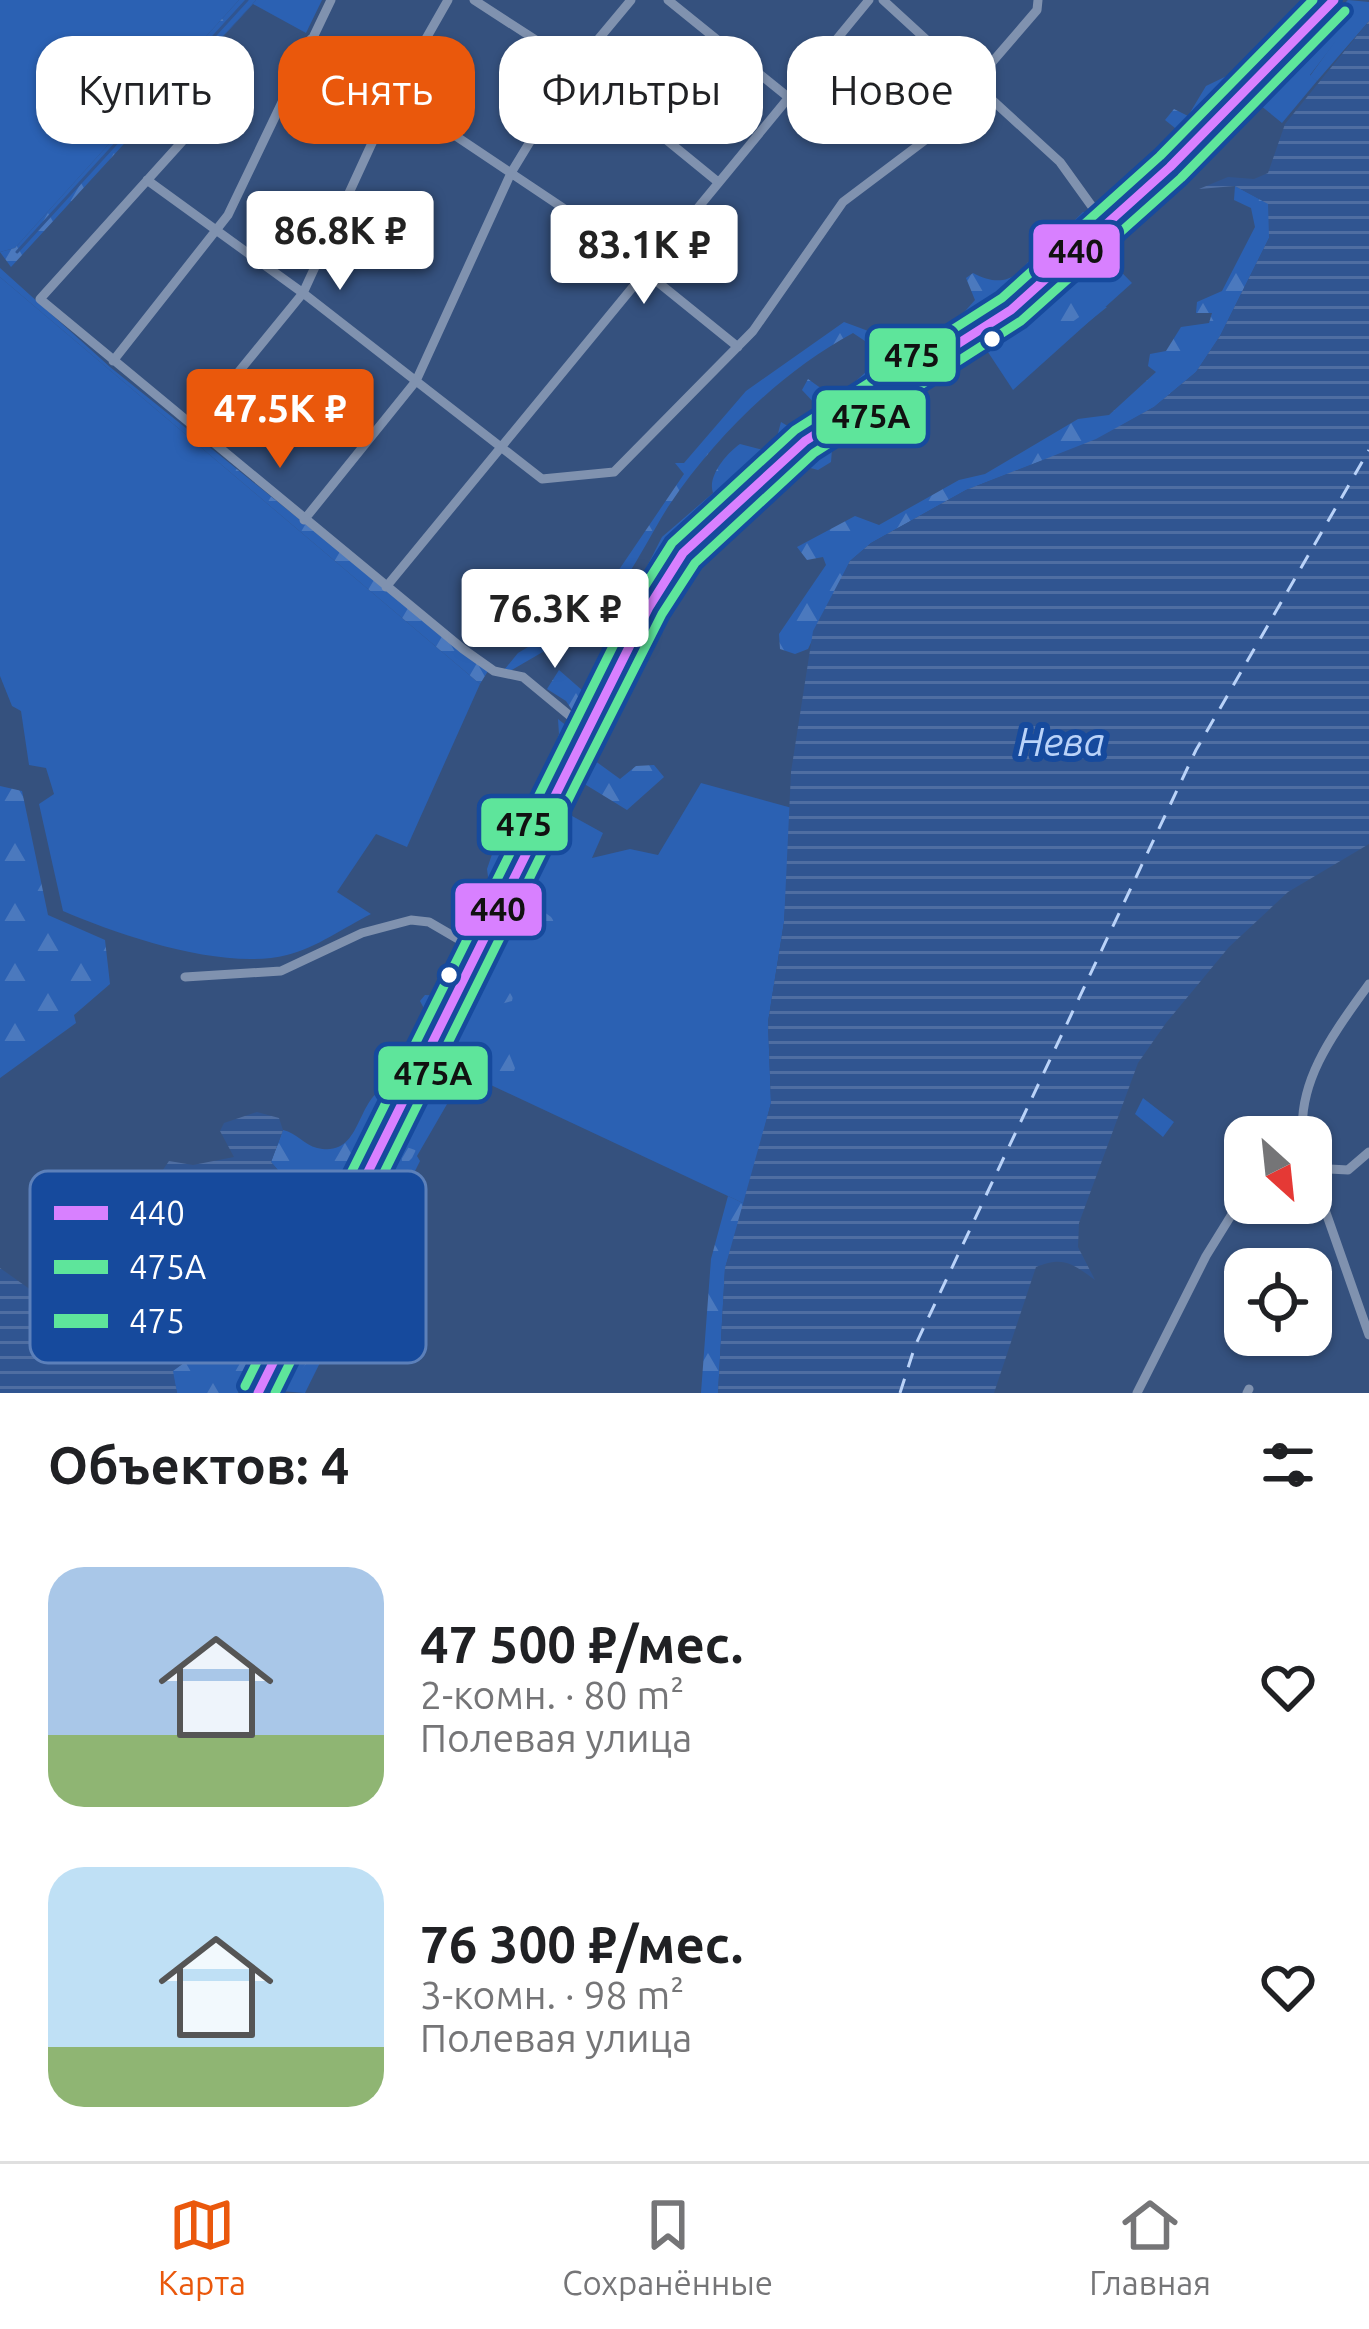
<!DOCTYPE html>
<html lang="ru">
<head>
<meta charset="utf-8">
<style>
  :root { --surface:#fff; --page:#f6f6f6; --text:#202124; --muted:#757577; --line:#e0e0e0; --accent:#ea580c }
  body { margin:0; font-family:Ubuntu,sans-serif; background:var(--page); color:var(--text); height:100vh; display:flex; flex-direction:column; font-size:45px; white-space:nowrap }
  * { box-sizing:border-box; margin:0 }
  p { font-size:39px; color:var(--muted) }
  .icon { flex:none; width:66px; height:66px; fill:none; stroke:currentColor; stroke-width:2; stroke-linecap:round; stroke-linejoin:round }
  .map { position:relative; height:1393px; overflow:hidden }
  .side { display:flex; flex-direction:column; background:var(--surface); flex:1 }
  .side>* { flex:none }
  .banner { position:absolute; left:36px; top:36px; width:1299px; height:108px; display:flex; gap:24px }
  .needle { width:78px; rotate:153deg }
  .buttons { position:absolute; left:1224px; top:1116px; display:grid; gap:24px }
  .buttons a { display:grid; place-items:center; width:108px; height:108px; border-radius:24px; background:var(--surface); box-shadow:0 3px 9px #0004; font-size:60px }
  .price { position:absolute; translate:-50% -102px; padding:0 27px; border-radius:12px; background:#fff; color:#222; font-size:39px; line-height:78px; filter:drop-shadow(0 3px 6px #0008) }
  .price::after { content:''; position:absolute; left:50%; top:72px; width:36px; height:27px; margin-left:-18px; background:inherit; clip-path:polygon(0 0,100% 0,50% 100%) }
  .price.on { background:var(--accent); color:#fff }
  ul { padding:0; list-style:none }
  li { display:flex; align-items:center; gap:36px; height:300px; padding:0 48px }
  li span { display:grid; place-items:center; flex:none; width:336px; height:240px; border-radius:36px; color:#555 }
  li>.icon { margin-inline-start:auto }
  span .icon { width:144px; height:144px; fill:#fffc; stroke-width:1 }
  li b { font-size:51px }
  h2 { display:flex; justify-content:space-between; align-items:center; height:144px; padding:0 48px; font-size:51px }
  .tag { padding:0 42px; border-radius:36px; background:var(--surface); box-shadow:0 3px 9px #0004; font-size:42px; line-height:108px }
  .tag.on { background:var(--accent); color:#fff }
  .menu { display:flex; justify-content:space-around; align-items:center; height:168px; border-top:3px solid var(--line); background:var(--surface); font-size:33px; color:var(--muted) }
  .menu a { display:grid; justify-items:center; gap:6px }
  .menu .on { color:var(--accent) }
  .map>svg:first-child { display:block }
  .green { fill:#2b61b3 }
  .forest { fill:url(#forest-firs) }
  .water { fill:url(#water-rules) }
  .lines { fill:none; stroke-linecap:round; stroke-linejoin:round }
  .stream { stroke:#305591; stroke-width:3 }
  .ferry { stroke:#bad3f9; stroke-width:3; stroke-dasharray:15 12; stroke-linecap:butt }
  .minor { stroke:#8092af; stroke-width:9 }
  .primary { stroke:#7e91ad; stroke-width:14 }
  .bus-1-casing { stroke:#164a9d; stroke-width:18 }
  .bus-2-casing { stroke:#164a9d; stroke-width:18 }
  .bus-3-casing { stroke:#164a9d; stroke-width:18 }
  .bus-1 { stroke:#d880ff; stroke-width:9 }
  .bus-2 { stroke:#5ee59b; stroke-width:9 }
  .bus-3 { stroke:#5ee59b; stroke-width:9 }
  .bus-dot { fill:#fff; stroke:#164a9d; stroke-width:4.5 }
  .labels { text-anchor:middle; dominant-baseline:central; stroke-width:12; stroke-linejoin:round; paint-order:stroke }
  .water-label { font-size:39px; font-style:italic; fill:#bad3f9; stroke:#164a9d }
  .key { fill:#164a9d; stroke:#5c80ba; stroke-width:3 }
  .key-label { font-size:33px; fill:#fff }
  .line-badge { stroke:#164a9d; stroke-width:4.5 }
  .pale-badge-label { font-size:33px; text-anchor:middle; font-weight:bold; fill:#111 }
</style>
</head>
<body>
<div class="map">
<svg width="1369" height="1393" viewBox="0 0 1369 1393">
  <defs>
    <pattern id="forest-firs" width="22" height="20" patternUnits="userSpaceOnUse" patternTransform="scale(3)"><rect width="22" height="20" fill="#2b61b3"/><path d="M5 1l3.5 6h-7zM16 11l3.5 6h-7z" fill="#4b79be"/></pattern>
    <pattern id="water-rules" width="6" height="5" patternUnits="userSpaceOnUse" patternTransform="scale(3)"><rect width="6" height="5" fill="#305591"/><path d="M0 2.5h6" fill="none" stroke="#4f6ea2"/></pattern>
  </defs>
  <rect width="100%" height="100%" fill="#35517e"/>
  <!-- green -->
  <path class="green" d="M0,0h239l-224,248 -15,4z
    M256,0h66l-16,33 -53,-29 -120,131z
    M1339,29l1,7 -30,39 7,6 -35,42 -22,-18z
    M1083,212l6,1 4,12 -8,15 -26,18 -14,-2 -1,-5z
    M1095,245l37,38 -119,107 -33,-50 14,-2 -1,-6z
    M0,277l480,407 -73,163 -31,-13 -39,58 34,22c-26,13 -55,34 -84,41 -63,16 -166,-19 -224,-44l-24,-107 15,-10 -8,-26 -17,-3 -8,-54 -9,-5 -12,-30z
    M701,783l91,25 -8,114 -16,100 3,81 -26,101 -280,-131 -48,83 3,5 -115,232 -37,-3 286,-584 49,27 -11,25 38,-9 28,6z
    M1143,1098l31,24 -11,15 -28,-23z"/>
  <!-- forest -->
  <path class="forest" d="M239,0h17l-245,267 -11,-15 15,-4z
    M1348,0l21,2v19l-52,60 -7,-5 29,-40 -1,-7 -78,76 -6,4 -8,-7z
    M1233,73l6,10 -54,53 -20,-16 9,-11 14,7 18,-30z
    M1238,113l4,5 -7,12 -64,62 -4,-4z
    M1172,140l3,13 -21,22 -53,31 16,-19 16,-5z
    M1235,186l34,18v34l-49,98 -24,36 -42,35 -58,33 -130,50 -95,53 -21,18 -42,88 -13,5 -15,-5 -1,-15 47,-69 -3,-8 -16,3 -10,-13 58,-31 24,9 80,-45 26,-6 93,-55 31,-4 47,-43 -8,-6 2,-12 16,-3 15,-24 28,-4 3,-10h-16l1,-11 25,-11 33,-64 -4,-19 -17,-8z
    M1091,252h8l14,21 -27,-1 -55,52 -27,17 -6,-7 10,-13z
    M1028,262l10,7 -51,44 -44,23 32,-36 -9,-22 7,-5c23,12 39,10 55,-11z
    M0,268l110,99 378,304 -8,13 -480,-407z
    M1089,280l-3,24 21,3 -47,38 31,-31 -2,-4 -28,20 -6,-6 16,-31z
    M844,322l35,13 16,16h14l2,13 -102,71 -5,-7 14,-21 -16,-17 6,-11 28,20 42,-38 2,-10 -27,-18c-72,39 -137,103 -183,171 -16,23 -47,88 -66,100l4,6 -5,7 -93,54 -6,-1 14,-17 75,-45 91,-134 -9,-11h9l62,-72z
    M781,422l15,9 -8,12 -113,95 -97,181 -12,-18 -19,-12 12,-19 24,21 28,-54h-9v-10l22,-15 38,-75 51,-44c-6,-17 14,-40 27,-49l23,6 13,-9z
    M844,424h14v6l-26,19 -1,13 -13,8 -15,-4 -11,10 -6,-4z
    M777,478v13l-16,13 -12,21 -14,4 -15,14 -6,-4 13,-18z
    M637,648l7,6 -33,63 -4,-5z
    M558,719l15,12 -30,73 -70,126h-17l-2,-7 11,-3 24,-36 -2,-15 14,-41 15,-4 24,-34 19,-56z
    M587,755l33,24 16,-13 18,-1 10,12 -37,33 -54,-33z
    M0,786l22,5 26,124 57,25 5,44 -36,31 2,8 -76,55z
    M568,789l7,10 -31,55v14l-23,29 -17,46 -27,38 -2,-11z
    M544,912l10,7 -3,8 -35,55 -4,19 -11,3 15,-45z
    M445,980l7,4 -3,9 -42,80 -4,-6 25,-51 -8,-15 5,-6 17,1z
    M459,1010l6,5 -20,44 10,9 -3,9 -40,81 -15,15 2,11 -57,107 -20,54 -21,25 2,10 -20,11 -2,-11h9l20,-50 11,1 -3,-16 40,-72 24,-66 20,-14 -1,-18 14,5v-25l21,-37 -8,-7 1,-10z
    M488,1021l11,8 16,39 -4,11 -9,-1 -11,-17z
    M391,1086l6,8 -114,232 -23,17 -22,50h-61l-5,-22 27,-19 10,-25 11,-5 14,8 14,-16 -2,-12 23,-24 13,-56 10,-4 17,-27 -20,-8 -18,-21 12,-32c14,3 21,15 34,18 48,11 37,-55 74,-62z
    M728,1196l17,8 -20,64 -7,125h-17l10,-134z"/>
  <!-- water -->
  <path class="water" d="M1369,21v823l-81,48 -59,55 -63,76 -28,40 -59,160 -1,24 17,33c-23,-17 -32,-24 -59,-13l-42,126h-276l7,-125 46,-165 -3,-81 16,-100 7,-150 22,-141 37,-70 21,-18 95,-53 130,-51 58,-32 42,-35 24,-36 49,-98 -1,-34 -33,-18 -36,3 29,-12 26,2 14,-6 17,-49z
    M257,1112l22,6 4,12 -12,32 18,21h15l5,8 -17,27 -10,5 -13,55 -23,23 -2,25 -35,1 -10,25 -26,19 4,22h-177v-125l31,22 20,-26 36,-22 14,-22 42,-27 1,-9 14,-7 11,-16 24,4 41,-8 -14,-26 4,-8z"/>
  <g class="lines">
    <!-- stream -->
    <path class="stream" d="M17,252l230,-252"/>
    <!-- ferry -->
    <path class="ferry" d="M900,1393l15,-47 281,-596 173,-300"/>
    <!-- minor -->
    <path class="minor" d="M474,0l102,66 142,116
      M668,0l120,97
      M883,0l177,162 46,64
      M311,39l270,181 157,127
      M235,83l-195,216 423,350 31,22 29,6 64,53
      M147,180l156,113 239,186 72,-7 139,-141 90,-129 81,-61 113,-131 1,-10
      M346,200l68,48
      M113,361l115,-146 103,-215
      M192,429l111,-136 92,-200 53,-93
      M304,520l112,-139 95,-208 65,-107 55,-66
      M386,587l483,-587
      M185,977l96,-6 81,-38 49,-13 18,2 48,28
      M1303,1137c-6,-58 34,-108 66,-153
      M1311,1168l37,2 21,-18
      M1311,1170l58,165
      M1137,1393l69,-137 39,-63
      M1247,1393l2,-4"/>
    <!-- primary -->
    <path class="primary" d="M258,1393l305,-616 86,-170 34,-54 122,-112 206,-131 159,-143 164,-167"/>
    <!-- bus-1 casing -->
    <g class="bus-1-casing">
      <path id="bus-1" d="M258,1393l391,-786 34,-54 122,-112 206,-131 159,-143 164,-167"/>
    </g>
    <!-- bus-2 casing -->
    <g class="bus-2-casing">
      <path id="bus-2" d="M275,1393l301,-609 86,-170 33,-51 119,-110 207,-132 160,-143 164,-167"/>
    </g>
    <!-- bus-3 casing -->
    <g class="bus-3-casing">
      <path id="bus-3" d="M245,1386l391,-786 36,-57 123,-113 207,-132 158,-142 153,-156"/>
    </g>
    <!-- bus-1 -->
    <use href="#bus-1" class="bus-1"/>
    <!-- bus-2 -->
    <use href="#bus-2" class="bus-2"/>
    <!-- bus-3 -->
    <use href="#bus-3" class="bus-3"/>
  </g>
  <!-- markers -->
  <g class="bus-dot">
    <circle cx="992" cy="339" r="10"/>
    <circle cx="449" cy="975" r="10"/>
  </g>
  <g class="labels">
    <!-- water labels -->
    <g class="water-label">
      <text x="1061" y="741">Нева</text>
    </g>
  </g>
  <!-- legend -->
  <rect x="30" y="1171" width="396" height="192" rx="18" class="key"/>
  <rect x="54" y="1206" width="54" height="14" fill="#d880ff"/>
  <rect x="54" y="1260" width="54" height="14" fill="#5ee59b"/>
  <rect x="54" y="1314" width="54" height="14" fill="#5ee59b"/>
  <g class="key-label">
    <text x="129" y="1225">440</text>
    <text x="129" y="1279">475А</text>
    <text x="129" y="1333">475</text>
  </g>
  <g class="line-badge">
    <rect x="1031" y="222" width="91" height="58" rx="12" fill="#d880ff"/>
    <rect x="867" y="326" width="91" height="58" rx="12" fill="#5ee59b"/>
    <rect x="814" y="388" width="114" height="58" rx="12" fill="#5ee59b"/>
    <rect x="479" y="796" width="91" height="57" rx="12" fill="#5ee59b"/>
    <rect x="453" y="881" width="91" height="57" rx="12" fill="#d880ff"/>
    <rect x="376" y="1044" width="114" height="58" rx="12" fill="#5ee59b"/>
  </g>
  <g class="pale-badge-label">
    <text x="1076" y="263">440</text>
    <text x="912" y="367">475</text>
    <text x="871" y="428">475А</text>
    <text x="524" y="836">475</text>
    <text x="498" y="921">440</text>
    <text x="433" y="1085">475А</text>
  </g>
</svg>
<div class="buttons">
<a><svg class="needle" viewBox="-14 -14 28 28"><path d="M0-13l5 13h-10z" fill="#e53935"/><path d="M0 13l5-13h-10z" fill="#757577"/></svg></a>
<a><svg class="icon" aria-label="locate" viewBox="0 0 24 24"><circle cx="12" cy="12" r="6"/><path d="M12 2v4M12 18v4M2 12h4M18 12h4"/></svg></a>
</div>
<b class="price" style="left:340px;top:293px">86.8K ₽</b>
<b class="price" style="left:644px;top:307px">83.1K ₽</b>
<b class="price on" style="left:280px;top:471px">47.5K ₽</b>
<b class="price" style="left:555px;top:671px">76.3K ₽</b>
<div class="banner">
<a class="tag">Купить</a>
<a class="tag on">Снять</a>
<a class="tag">Фильтры</a>
<a class="tag">Новое</a>
</div>
</div>
<section class="side">
<h2>Объектов: 4<svg class="icon" aria-label="filters" viewBox="0 0 24 24"><path d="M4 7h16M4 17h16"/><circle cx="9" cy="7" r="2"/><circle cx="15" cy="17" r="2"/></svg></h2>
<ul>
<li><span style="background:linear-gradient(#a9c7e8 70%,#8fb573 0)"><svg class="icon" aria-label="home" viewBox="0 0 24 24"><path d="M3 11l9-7 9 7M6 9v11h12V9"/></svg></span><div><b>47 500 ₽/мес.</b><p>2-комн. · 80 m²</p><p>Полевая улица</p></div><svg class="icon" aria-label="heart" viewBox="0 0 24 24"><path d="M12 20l-8-8c-3-5 5-10 8-4 3-6 11-1 8 4z"/></svg></li>
<li><span style="background:linear-gradient(#bfe0f5 75%,#8fb573 0)"><svg class="icon" aria-label="home" viewBox="0 0 24 24"><path d="M3 11l9-7 9 7M6 9v11h12V9"/></svg></span><div><b>76 300 ₽/мес.</b><p>3-комн. · 98 m²</p><p>Полевая улица</p></div><svg class="icon" aria-label="heart" viewBox="0 0 24 24"><path d="M12 20l-8-8c-3-5 5-10 8-4 3-6 11-1 8 4z"/></svg></li>
</ul>
</section>
<nav class="menu">
<a class="on"><svg class="icon" aria-label="map" viewBox="0 0 24 24"><path d="M3 6l6-2 6 2 6-2v14l-6 2-6-2-6 2zM9 4v14M15 6v14"/></svg>Карта</a>
<a><svg class="icon" aria-label="saved" viewBox="0 0 24 24"><path d="M7 4h10v16l-5-4-5 4z"/></svg>Сохранённые</a>
<a><svg class="icon" aria-label="home" viewBox="0 0 24 24"><path d="M3 11l9-7 9 7M6 9v11h12V9"/></svg>Главная</a>
</nav>
</body>
</html>
